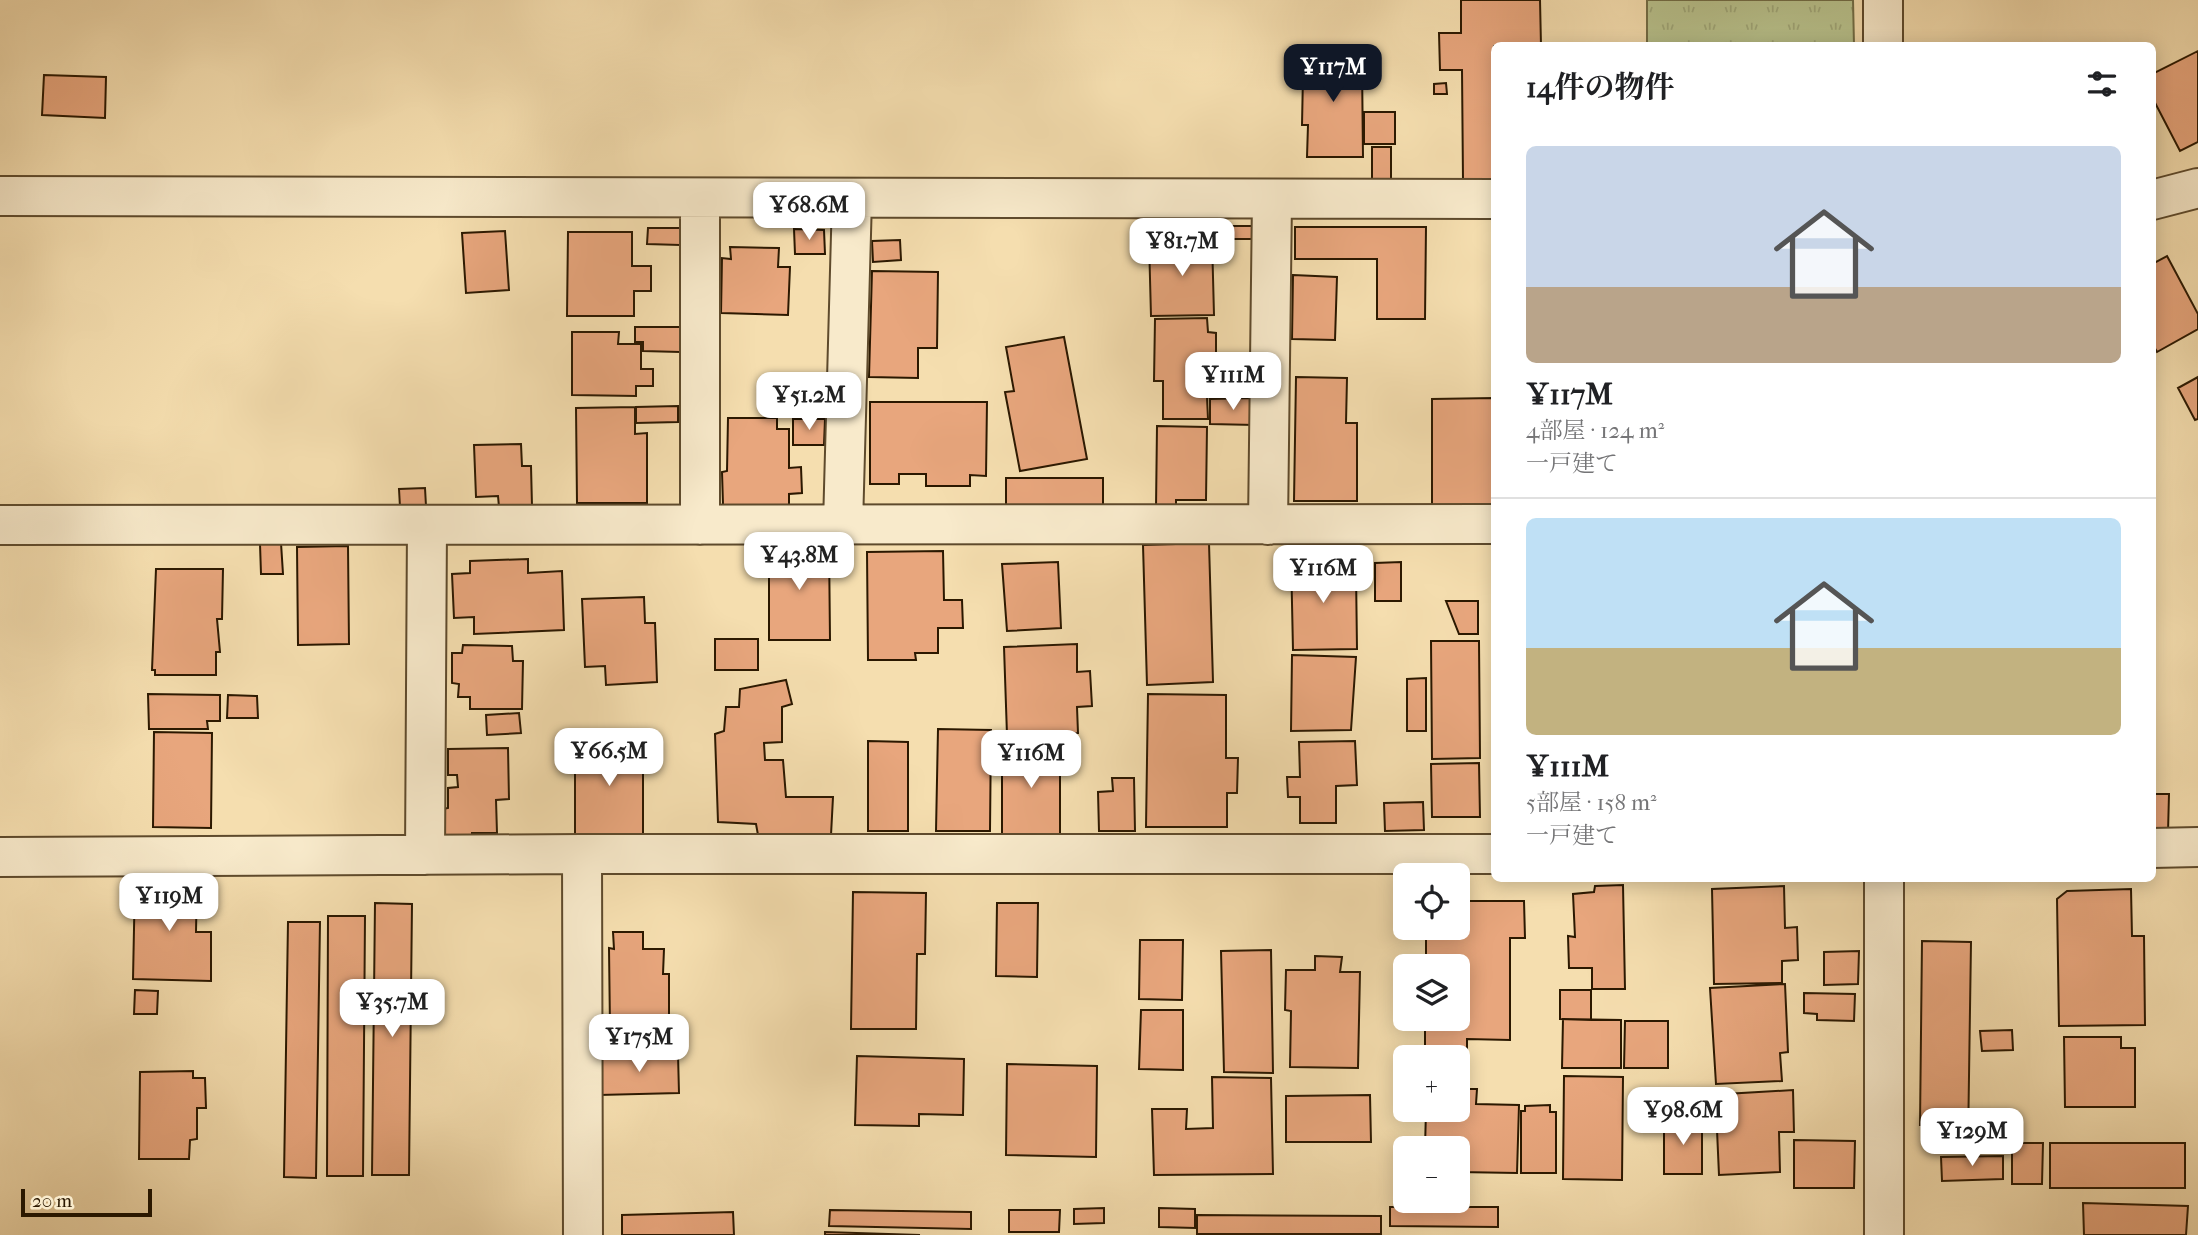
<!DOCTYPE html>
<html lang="ja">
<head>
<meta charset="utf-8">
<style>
  :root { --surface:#fff; --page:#f6f6f6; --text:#202124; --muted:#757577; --line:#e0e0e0; --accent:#111827 }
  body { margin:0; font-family:"IM FELL French Canon","Noto Serif JP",serif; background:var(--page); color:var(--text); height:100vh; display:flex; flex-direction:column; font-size:26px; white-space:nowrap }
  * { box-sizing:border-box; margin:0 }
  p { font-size:23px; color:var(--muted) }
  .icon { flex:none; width:38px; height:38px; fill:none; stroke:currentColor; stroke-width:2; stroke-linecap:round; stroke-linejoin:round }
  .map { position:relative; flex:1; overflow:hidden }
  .details { position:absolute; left:1491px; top:42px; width:665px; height:840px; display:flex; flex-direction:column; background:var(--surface); border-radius:10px; box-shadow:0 4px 18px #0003 }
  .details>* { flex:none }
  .tools { position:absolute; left:1393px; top:863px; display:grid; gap:14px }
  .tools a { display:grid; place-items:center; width:77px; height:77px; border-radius:10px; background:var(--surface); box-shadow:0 4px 18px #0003; font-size:35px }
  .scale { position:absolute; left:21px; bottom:18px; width:131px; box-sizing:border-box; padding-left:7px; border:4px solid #2b1800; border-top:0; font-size:19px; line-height:24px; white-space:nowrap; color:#2b1800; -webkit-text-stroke:5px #f8eacb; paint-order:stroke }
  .price { position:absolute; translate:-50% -60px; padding:0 16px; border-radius:14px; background:#fff; color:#222; font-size:23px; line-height:46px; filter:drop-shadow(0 2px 4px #0008) }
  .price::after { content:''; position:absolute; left:50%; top:42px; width:21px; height:16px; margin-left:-10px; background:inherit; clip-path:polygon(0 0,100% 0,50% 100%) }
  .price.current { background:var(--accent); color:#fff }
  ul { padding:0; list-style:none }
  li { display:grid; align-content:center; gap:14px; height:371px; padding:0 35px }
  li+li { border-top:2px solid var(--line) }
  li span { display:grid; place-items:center; height:217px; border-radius:10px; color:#555 }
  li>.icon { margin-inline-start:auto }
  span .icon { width:126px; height:126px; fill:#fffc; stroke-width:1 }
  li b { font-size:30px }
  h2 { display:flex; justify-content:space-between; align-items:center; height:84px; padding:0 35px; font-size:30px }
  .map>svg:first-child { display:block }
  .park { fill:url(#park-tufts); stroke:#726d46; stroke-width:2 }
  .building { fill:#e8a67d; stroke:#2b1800; stroke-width:2 }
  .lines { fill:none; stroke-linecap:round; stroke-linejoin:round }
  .minor-casing { stroke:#5e4a2c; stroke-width:42 }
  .tertiary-casing { stroke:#5e4a2c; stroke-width:42 }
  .minor { stroke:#f8eacb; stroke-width:38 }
  .tertiary { stroke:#f8eacb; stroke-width:38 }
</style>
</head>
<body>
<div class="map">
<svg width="2198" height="1235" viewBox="0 0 2198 1235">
  <defs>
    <pattern id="park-tufts" width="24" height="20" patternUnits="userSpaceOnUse" patternTransform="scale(1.75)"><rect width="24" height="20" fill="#b8c28d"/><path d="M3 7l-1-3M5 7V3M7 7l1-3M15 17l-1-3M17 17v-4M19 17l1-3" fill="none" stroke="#9ea678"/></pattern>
  </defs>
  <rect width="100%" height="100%" fill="#f5deaf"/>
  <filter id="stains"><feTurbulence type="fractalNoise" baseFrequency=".00286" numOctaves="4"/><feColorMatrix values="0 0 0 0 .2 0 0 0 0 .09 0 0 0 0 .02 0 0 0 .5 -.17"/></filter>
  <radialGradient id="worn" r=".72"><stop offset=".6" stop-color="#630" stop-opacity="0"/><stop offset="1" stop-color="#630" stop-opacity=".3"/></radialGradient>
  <!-- park -->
  <path class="park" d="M1647,0h206l1,45h-207z"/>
  <!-- building -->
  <path class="building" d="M1461,0h79l1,46h-47v133l-31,1 -1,-110h-22l-1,-37h22z
    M1310,47l42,1 -2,16h12l1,93h-56l1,-32h-6l1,-50h6z
    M2198,51v91l-18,9 -28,-54v-23z
    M44,75l62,2 -1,41 -63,-3z
    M1446,83l1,11h-13v-10z
    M1364,112h31v32h-31z
    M1372,147h19v32h-19z
    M1212,226h41l1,13h-42z
    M1295,227h131l-1,92h-48v-60h-82z
    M648,228h33l-1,17 -33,-1z
    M794,229l30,1 1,24h-30z
    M505,231l4,59 -43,3 -4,-60z
    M568,232h64v34h19v25h-17v25h-67z
    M1212,239l2,76 -63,1 -2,-75z
    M900,240l1,20 -28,2 -1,-21z
    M730,247l49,1 -1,19h12l-2,48 -67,-2 1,-55 9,1z
    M2167,256l31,58v15l-41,23 -5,-9v-79z
    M872,271l66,1 -1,76h-19v30l-49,-1z
    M1293,275l44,2 -2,63 -43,-1z
    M1207,318l1,14 8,1v65l-9,-1 1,22h-45v-38h-9l1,-62z
    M635,327h46l-1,25 -37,-1v-9h-8z
    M572,332h47l-1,12h23v25h12v17h-17v10l-64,-1z
    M1064,337l23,122 -67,12 -15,-79 9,-1 -8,-44z
    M1296,377l51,1 -1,45h11v78h-63z
    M2198,377v42l-3,1 -17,-32z
    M1255,398v27l-45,-1v-25z
    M1494,398v108h-62v-107z
    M870,402h117l-1,74 -16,-1v11h-44v-12h-27v10h-29z
    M678,406v16l-42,1v-16z
    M635,407v27l12,-1v70h-70l-1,-95z
    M728,418h49v11h12v39l12,-1 1,26 -13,1v12l-66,-1 -1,-33 5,-1z
    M793,419h32l-1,26h-31z
    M1157,426l50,1 -1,73h-30v8h-20z
    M521,444l1,22h9l1,40 -33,1 -1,-11 -22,1 -2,-52z
    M1006,478h97v27h-97z
    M425,488l1,18 -26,1 -1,-18z
    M281,543l2,31h-22l-1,-30z
    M769,543h60l1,97h-61z
    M1209,543l4,139 -66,3 -4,-140z
    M348,546l1,98 -51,1 -1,-98z
    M943,551l1,49h18l1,28h-25v25h-23l1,7h-48l-1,-108z
    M1332,555l1,18 23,-1 1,77 -64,1 -2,-94z
    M528,559v14l34,-2 2,59 -90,4v-17l-20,1 -2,-44 18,-1v-12z
    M1058,562l3,66 -54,3 -5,-67z
    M1401,562v39h-26v-38z
    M156,569h67l-1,50h-5l3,33h-4v23h-61v-5h-3z
    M644,597l1,26h10l2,59 -51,3 -1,-19 -20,1 -3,-68z
    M1446,601h32v33h-19z
    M715,639h43v31h-43z
    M1431,641h48l1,117 -48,1z
    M1077,644v28l13,-1 2,35 -15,1 1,26 -71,2 -3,-88z
    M463,645l49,1 1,15h10l-1,48h-52v-12h-12l1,-13 -7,-1v-30h10z
    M1292,655l64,2 -5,73 -60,1z
    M1426,678v53h-19v-52z
    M786,680l6,24 -10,3v35l-18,1 1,17h18l3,37h47l-2,38h-73l-2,-11 -38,-2 -3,-88 9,-3 2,-24h13l1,-18z
    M148,694l72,1v26h-13l1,8h-59z
    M1148,694l78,1v63h12l-1,35h-10v34h-81z
    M228,695l29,1 1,22h-31z
    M519,713l2,20 -34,2 -1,-20z
    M938,729l53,1 -1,101h-54z
    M154,732l58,1 -1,95 -58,-1z
    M575,739h68v97l-68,1z
    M868,741l40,1v89h-40z
    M1355,741l2,44 -21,1v37h-36v-26h-12l-1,-20h13l-1,-35z
    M1002,746h58v88h-58z
    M508,748l1,51 -13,1 1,33h-25v5l-28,1 -1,-30 5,-1v-20l10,-1 -1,-12h-9v-26z
    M1479,763l1,54h-48l-1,-53z
    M1112,778h22l1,53h-36l-1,-39 15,-1z
    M2152,794h17l-1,39 -16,-1z
    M1423,802l1,28 -39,1 -1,-28z
    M135,879l62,2 -1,51h15v49l-78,-2z
    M1623,885l2,104h-33v-21h-23l-1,-32 7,1 -2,-43 21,-2 1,-6z
    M1784,886l1,42 12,-1 1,33 -16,1v22l-68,1 -2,-95z
    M2131,889l1,47h12l1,89 -86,1 -2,-127 10,-8z
    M853,892l73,1 -1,61h-8l-1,75h-65z
    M1458,901h66l1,37h-15v102l-43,-1v12l-42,-1v-32h33v-52h-32v-38h32z
    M375,903l37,1 -3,271h-37z
    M997,903h41l-1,74 -41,-1z
    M328,916h37l-2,260h-36z
    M288,922h32l-4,256 -32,-1z
    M613,932h30v17h21l-1,25h6v53h-59l-1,-79 5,1z
    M1140,940h43l-1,60 -43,-1z
    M1922,941l49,1 -3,202h-40v-19h-8z
    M1271,950l2,123 -49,-1 -3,-121z
    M1859,951l-1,33 -34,1v-33z
    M1315,956l27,1 -2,15h20l-2,96 -68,-1 1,-56 -6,-1 1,-40h29z
    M1785,984l3,68 -8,1 2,28 -66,3 -6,-96z
    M135,990l23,1 -1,23h-23z
    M1560,990h31v30l-31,-1z
    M1804,993l51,1 -1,27 -37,-1v-6l-13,-1z
    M1141,1010h42v60l-44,-1z
    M1563,1019l58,1v48h-59z
    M1625,1021h43v47h-44z
    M2012,1030l1,20 -31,1 -2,-20z
    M2064,1037h57v11h14v59h-70z
    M1417,1050l30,1v6h-30z
    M678,1054l1,39 -80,2 -1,-39z
    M857,1056l107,3 -1,56 -44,-1v12l-64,-1z
    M1007,1064l90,2 -1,91 -90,-2z
    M193,1071v7h12l1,30h-9v31l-7,1 -1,19h-50l1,-87z
    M1564,1076l59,1 -1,103 -59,-1z
    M1212,1077l59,1 2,96 -119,1 -2,-66h35l-1,20 27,-1z
    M1458,1089h19l-1,15 43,1 -2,68 -59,-1v-24h-33l1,-38h32z
    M1793,1090l1,42h-15l1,40 -61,3 -2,-45h10l-2,-36z
    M1370,1095l1,47h-85v-46z
    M1550,1105v7h6v61h-35v-62h4v-5z
    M1664,1119h38v55h-38z
    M1794,1140l61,1 -1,47h-60z
    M2012,1143h31l-1,41h-30z
    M2050,1143h135v45h-135z
    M2003,1156v23l-61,2 -1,-24z
    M2083,1203l105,3 -2,29h-102z
    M1390,1207h108v20l-108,-1z
    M1104,1208v15l-30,1v-15z
    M1159,1208l36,1v19l-36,-1z
    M830,1210l141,2v17l-142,-3z
    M1009,1210h51l-1,22h-50z
    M733,1212l1,23h-112v-20z
    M1197,1215l184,1v18h-184z
    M825,1232l95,3h-95z"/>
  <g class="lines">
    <!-- minor casing -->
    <g class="minor-casing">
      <path id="minor" d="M0,196l1494,3
        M2152,200l46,-12
        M0,525l1494,-1
        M700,525v-327
        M843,525l9,-327
        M1268,525l4,-326
        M2152,848l46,-1
        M582,854l1,381
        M425,855l2,-330
        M0,857l582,-3h912"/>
    </g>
    <!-- tertiary casing -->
    <g class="tertiary-casing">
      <path id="tertiary" d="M1883,46v-46
        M1884,1235v-357"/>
    </g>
    <!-- minor -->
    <use href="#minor" class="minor"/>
    <!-- tertiary -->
    <use href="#tertiary" class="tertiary"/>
  </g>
  <rect width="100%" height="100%" filter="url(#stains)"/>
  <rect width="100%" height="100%" fill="url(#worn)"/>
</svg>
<div class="tools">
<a><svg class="icon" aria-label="locate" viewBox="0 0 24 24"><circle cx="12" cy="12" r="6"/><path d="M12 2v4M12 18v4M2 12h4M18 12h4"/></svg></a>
<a><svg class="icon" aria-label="layers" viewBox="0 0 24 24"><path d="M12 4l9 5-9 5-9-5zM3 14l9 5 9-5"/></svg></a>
<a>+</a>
<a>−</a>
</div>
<div class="scale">20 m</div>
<b class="price current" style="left:1333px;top:104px">¥117M</b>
<b class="price" style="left:809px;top:242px">¥68.6M</b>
<b class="price" style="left:1182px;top:278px">¥81.7M</b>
<b class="price" style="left:1233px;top:412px">¥111M</b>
<b class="price" style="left:809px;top:432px">¥51.2M</b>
<b class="price" style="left:799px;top:592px">¥43.8M</b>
<b class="price" style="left:1323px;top:605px">¥116M</b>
<b class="price" style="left:609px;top:788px">¥66.5M</b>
<b class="price" style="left:1031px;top:790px">¥116M</b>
<b class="price" style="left:169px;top:933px">¥119M</b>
<b class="price" style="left:392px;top:1039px">¥35.7M</b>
<b class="price" style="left:639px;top:1074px">¥175M</b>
<b class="price" style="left:1683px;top:1147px">¥98.6M</b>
<b class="price" style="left:1972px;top:1168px">¥129M</b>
<section class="details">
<h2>14件の物件<svg class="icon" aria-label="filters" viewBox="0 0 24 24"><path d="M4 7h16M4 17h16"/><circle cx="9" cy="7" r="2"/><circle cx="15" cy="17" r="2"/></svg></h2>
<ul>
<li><span style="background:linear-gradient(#c9d6e8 65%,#b9a48a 0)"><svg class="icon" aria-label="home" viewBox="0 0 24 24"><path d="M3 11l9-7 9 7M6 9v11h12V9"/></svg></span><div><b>¥117M</b><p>4部屋 · 124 m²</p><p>一戸建て</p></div></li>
<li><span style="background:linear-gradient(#bfe0f5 60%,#c2b280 0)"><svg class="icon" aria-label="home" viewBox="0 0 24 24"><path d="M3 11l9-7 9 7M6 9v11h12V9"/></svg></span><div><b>¥111M</b><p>5部屋 · 158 m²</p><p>一戸建て</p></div></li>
</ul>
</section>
</div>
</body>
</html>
